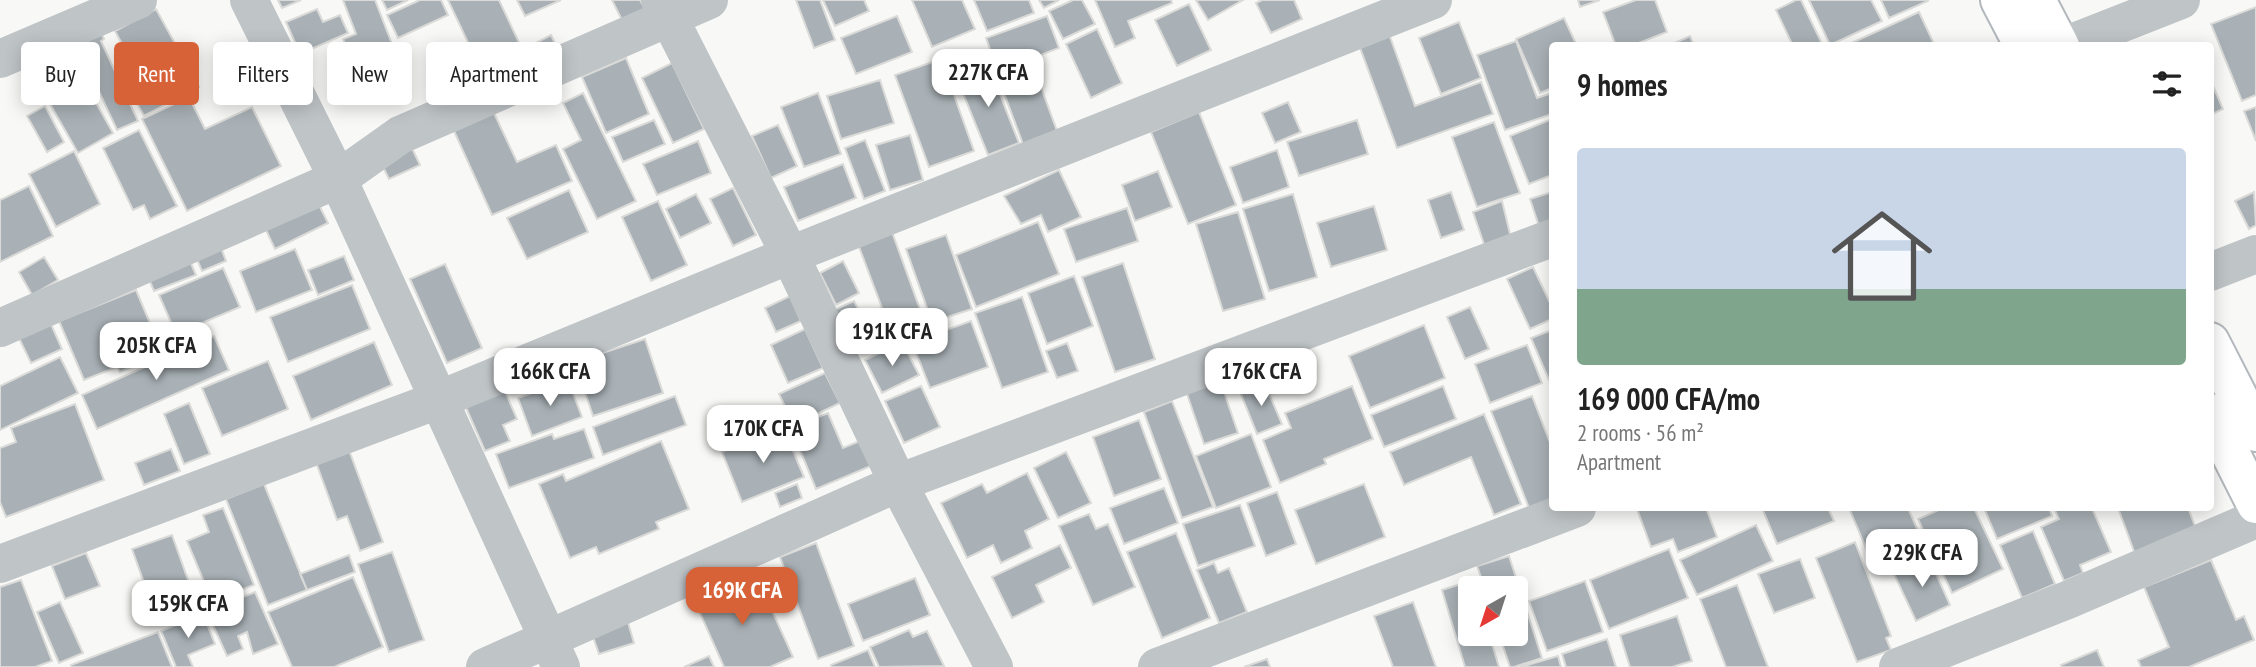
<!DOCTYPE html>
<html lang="en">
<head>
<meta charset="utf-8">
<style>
  :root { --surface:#fff; --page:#f2f2f2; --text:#222; --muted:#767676; --accent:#d76237 }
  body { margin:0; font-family:"PT Sans Narrow",sans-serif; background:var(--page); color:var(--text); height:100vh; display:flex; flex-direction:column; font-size:26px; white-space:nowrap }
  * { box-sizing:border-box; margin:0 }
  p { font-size:23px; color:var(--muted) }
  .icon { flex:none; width:38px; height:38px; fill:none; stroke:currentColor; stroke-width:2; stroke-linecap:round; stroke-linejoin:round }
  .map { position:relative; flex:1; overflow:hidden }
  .drawer { position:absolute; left:1549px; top:42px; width:665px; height:469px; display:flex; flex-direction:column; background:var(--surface); border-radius:7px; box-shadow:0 4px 18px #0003 }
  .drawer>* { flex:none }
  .top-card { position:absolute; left:21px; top:42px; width:665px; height:63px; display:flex; gap:14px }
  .needle { width:46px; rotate:219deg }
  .fabs { position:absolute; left:1458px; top:576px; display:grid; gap:14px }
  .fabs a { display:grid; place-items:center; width:70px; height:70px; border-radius:7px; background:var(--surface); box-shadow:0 4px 18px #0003; font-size:35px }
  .price { position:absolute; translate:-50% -60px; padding:0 16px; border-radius:14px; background:#fff; color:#222; font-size:23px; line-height:46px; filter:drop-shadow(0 2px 4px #0008) }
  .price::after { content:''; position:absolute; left:50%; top:42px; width:21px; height:16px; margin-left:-10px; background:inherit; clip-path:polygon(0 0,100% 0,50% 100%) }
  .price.selected { background:var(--accent); color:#fff }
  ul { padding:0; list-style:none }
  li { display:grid; align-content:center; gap:14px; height:371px; padding:0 28px }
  li span { display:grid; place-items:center; height:217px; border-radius:7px; color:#555 }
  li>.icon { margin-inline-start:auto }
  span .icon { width:126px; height:126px; fill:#fffc; stroke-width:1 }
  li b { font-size:30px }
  h2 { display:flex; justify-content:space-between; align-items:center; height:84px; padding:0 28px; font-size:30px }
  .chip { padding:0 24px; border-radius:7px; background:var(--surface); box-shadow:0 4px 18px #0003; font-size:24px; line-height:63px }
  .chip.selected { background:var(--accent); color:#fff }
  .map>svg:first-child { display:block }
  .building { fill:#a9b1b6; stroke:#dadad8; stroke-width:2 }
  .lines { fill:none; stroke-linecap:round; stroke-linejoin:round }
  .major-casing { stroke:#b3b8bc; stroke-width:42 }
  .minor { stroke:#bfc4c7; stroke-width:38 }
  .major { stroke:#fff; stroke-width:38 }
</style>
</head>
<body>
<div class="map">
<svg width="2256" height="667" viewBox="0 0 2256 667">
  <rect width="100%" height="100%" fill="#f8f8f6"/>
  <!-- building -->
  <path class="building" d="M278,0h23l-19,8z
    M343,0h32l34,88 -41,15 -25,-64 13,-5z
    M382,0h26l-21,10z
    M420,0h21l7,15 -50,23 -11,-23z
    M448,0h51l23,49 -42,19z
    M517,0h44l-36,16z
    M612,0h28l6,11 -23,11z
    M796,0h24l15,40 -21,8z
    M823,0h41l5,11 -34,15z
    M912,0h50l13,29 -43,18z
    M974,0h55l5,13 -47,18z
    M1039,0h20l-15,8z
    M1073,0h9l13,24 -32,15 -14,-28z
    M1095,0h76l1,3 -44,18 7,17 -20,9z
    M1196,0h47l-35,20z
    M1262,0h32l8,19 -31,14 -15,-30z
    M1578,0h22l-20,7z
    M1636,0h19l12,32 -36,14h-15l-13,-34z
    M1796,0h5l22,46h-30l-17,-36z
    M1809,0h62l11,21 -52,24z
    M1881,0h46l1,1 -39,17z
    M1189,4l22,46 -34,16 -22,-46z
    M2256,7v88l-14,6 -31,-77z
    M156,9l43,78 -55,29 -15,-27 14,-7 -28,-51z
    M317,9l6,13 17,-7 8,18 -48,21 -14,-32z
    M1919,12l16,34h-90z
    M897,16l15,36 -56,22 -15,-36z
    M1047,16l12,32 -61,23 -12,-33z
    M1564,18l13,28h-25v42l-12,5 -24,-54z
    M1459,22l22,56 -40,16 -22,-56z
    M98,25l6,14 -3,2 37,80 -21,9 -44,-94z
    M1097,29l25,54 -31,15 -25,-54z
    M1389,34l26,72 66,-24 12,32 -96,34 -38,-103z
    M551,35l8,16 -19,9 -8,-15z
    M1690,36l4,10h-26z
    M1516,41l21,57 15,-5v21l-47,16 -28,-75z
    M626,58l23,56 -43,19 -24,-56z
    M941,59l33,92 -45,16 -34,-92z
    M672,63l32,66 -31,14 -31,-65z
    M988,64l31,79 -31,12 -32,-79z
    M1033,65l24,66 -34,13 -25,-67z
    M2210,79l13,30 -13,6z
    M880,80l14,43 -53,16 -14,-43z
    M85,83l28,50 -35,20 -28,-49z
    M583,93l53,108 -39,18 -34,-70 18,-9 -18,-37z
    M818,93l23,61 -37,13 -23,-60z
    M189,97l16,32 47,-22 29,59 -94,45 -45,-92z
    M1288,102l13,30 -26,11 -13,-30z
    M45,106l19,36 -17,10 -20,-36z
    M2256,107v34l-12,-30z
    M1199,112l37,93 -48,19 -37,-92z
    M494,113l23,49 39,-17 16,36 -80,34 -38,-84z
    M1552,119v56l-23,9 -19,-48z
    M654,120l11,24 -42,18 -11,-25z
    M1357,120l11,34 -69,22 -12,-34z
    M1494,122l26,71 -43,14 -25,-70z
    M778,125l19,41 -26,12 -19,-42z
    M139,130l38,76 -27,13 -6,-14 -11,5 -30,-62z
    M910,135l13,45 -33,10 -14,-45z
    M865,140l20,51 -21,8 -19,-51z
    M698,141l13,32 -54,22 -14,-31z
    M411,146l9,19 -31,14 -9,-18z
    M1277,150l12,37 -46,16 -13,-36z
    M74,151l26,53 -44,23 -27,-53z
    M843,164l13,34 -58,23 -14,-34z
    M1059,170l22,47 -33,15 -7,-17 -20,9 -17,-28z
    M1158,171l14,36 -37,14 -13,-36z
    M29,186l24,50 -53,26v-62z
    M733,188l23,47 -23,11 -23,-47z
    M569,190l19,42 -61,27 -20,-41z
    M1451,192l13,38 -23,8 -13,-38z
    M1552,192v33l-12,4 -10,-30z
    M2254,192l2,33 -7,4 -14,-28z
    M696,194l15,29 -31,15 -14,-29z
    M1293,194l24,83 -48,14 -26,-82z
    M317,201l11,22 -53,26 -11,-23z
    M658,201l29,64 -36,16 -29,-64z
    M1502,201l9,37 -26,9 -12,-35z
    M1374,206l13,44 -56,17 -14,-44z
    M1127,208l11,33 -62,21 -12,-33z
    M1238,212l27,87 -42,12 -27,-87z
    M1038,222l21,52 -83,33 -20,-52z
    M892,232l34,94 -60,22 -11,-31 27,-9 -24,-64z
    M946,235l26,74 -40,13 -26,-73z
    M217,237l9,24 -24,10 -10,-23z
    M295,249l17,41 -56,22 -16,-41z
    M187,254l9,21 -42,16 -9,-21z
    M344,256l10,24 -36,15 -10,-25z
    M44,257l14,23 -26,15 -13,-23z
    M843,261l16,32 -23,12 -16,-32z
    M1123,263l32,96 -40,13 -33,-95z
    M445,264l37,84 -35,15 -37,-84z
    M1533,267l19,40v12l-22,10 -23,-50z
    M223,268l17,39 -64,27 -17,-39z
    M1074,276l19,50 -46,18 -19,-51z
    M352,285l18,44 -82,33 -18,-45z
    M136,290l27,64 -43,18 -3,-5 -33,13 -25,-59z
    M790,296l11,25 -25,11 -11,-24z
    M1022,297l26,75 -46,16 -27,-75z
    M854,301l5,10 -20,10 -5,-11z
    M1470,307l19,42 -24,10 -18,-42z
    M971,321l17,46 -58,21 -18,-46z
    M50,322l12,27 -31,14 -13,-27z
    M1424,325l21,53 -75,30 -21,-52z
    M805,329l18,39 -35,15 -17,-38z
    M1552,330v49l-3,1 -18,-42z
    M214,336l15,34 -132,59 -15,-34z
    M645,339l18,54 -70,23 -18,-54z
    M374,342l18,43 -81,35 -18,-44z
    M902,342l17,33 -37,18 -17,-33z
    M1067,343l11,28 -21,7 -11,-27z
    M1527,345l15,38 -52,20 -15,-39z
    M60,357l18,36 -78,37v-44z
    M268,361l20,48 -66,27 -20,-48z
    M825,373l15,30 -46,22 -15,-31z
    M568,380l14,37 -50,19 -14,-38z
    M1220,380l18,53 -34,11 -18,-53z
    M501,382l16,37 -14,6 7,16 -25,10 -28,-64z
    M1264,382l18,42 -25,10 -17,-42z
    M921,386l19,41 -36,16 -19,-42z
    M1352,386l21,53 -49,20 2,5 -46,19 -17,-43 28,-12 -6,-15z
    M1443,386l13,33 -72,28 -13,-32z
    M675,396l11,29 -83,30 -10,-28z
    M1532,396l20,52v52l-23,8 -38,-97z
    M1172,401l41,106 -31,11 -38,-106z
    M189,403l21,51 -26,10 -20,-50z
    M75,404l29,76 -98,37 -6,-15v-54l16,-6 -5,-14z
    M828,413l15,35 24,-10 11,25 -62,26 -25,-61z
    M1484,414l37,90 -27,11 -23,-58 -67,28 -14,-33z
    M1139,420l22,59 -47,17 -21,-59z
    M783,427l21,50 -62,25 -20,-50z
    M584,429l10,29 -85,30 -13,-34 56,-20 2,5z
    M1251,434l20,53 -55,21 -20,-52z
    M661,441l28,68 -33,13 3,7 -60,25 -3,-7 -26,11 -31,-74 24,-10 3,7z
    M346,442l37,100 -23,9 -13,-35 -10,4 -24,-66z
    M171,449l9,22 -36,14 -9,-22z
    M1066,452l25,51 -33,15 -24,-50z
    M1027,473l22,46 -24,12 7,17 -31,15 -8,-18 -26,13 -26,-55 41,-19 5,9z
    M264,484l43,106 -39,15 -42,-106z
    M797,484l5,14 -22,9 -5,-14z
    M1364,484l21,53 -69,27 -21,-54z
    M1164,488l14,35 -54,21 -14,-36z
    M1277,492l19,52 -30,12 -19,-53z
    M1240,505l15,41 -57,20 -15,-42z
    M223,508l31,77 -42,16 -25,-60 22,-9 -6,-17z
    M1640,508h66l11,29 -39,15 -5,-13 -22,8 -14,-38z
    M1762,508h66l6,13 -57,23z
    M1849,508h59l19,43 -51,21z
    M1943,508h31l29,61 -51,24 -34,-74z
    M1984,508h65l3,8 -55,23z
    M2054,508h38l19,44 -31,13 3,8 -19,8 -23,-54 18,-8z
    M2118,508h70l9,23 -62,23z
    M1089,514l7,15 12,-5 27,63 -42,18 -34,-79z
    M1756,525l17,36 -76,34 -17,-35z
    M2033,531l22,53 -33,14 -22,-53z
    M1176,533l34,85 -48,20 -35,-86z
    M172,535l26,73 -40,14 -26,-73z
    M1855,542l36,94 -5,2 5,12 -34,12 -41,-104z
    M816,543l38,103 -36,13 -38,-102z
    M1060,545l11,23 -35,17 8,17 -32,16 -20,-41z
    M1669,549l19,49 -79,31 -19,-49z
    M392,552l32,88 -35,12 -31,-88z
    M86,553l14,33 -35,13 -13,-33z
    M349,555l6,17 -48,18 -7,-16z
    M1509,556l33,102 -28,9h-4l-11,-33h17v-46h-31l-8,-22z
    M1929,558l21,47 -34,16 -22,-47z
    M1800,559l15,39 -41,15 -16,-39z
    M2211,560l25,60 8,-4 10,24 -65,27h-48l-3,-7 31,-13 -25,-60z
    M1214,563l4,10 11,-5 18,44 -28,11 -22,-53z
    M353,577l30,70 -49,20h-42l-24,-55z
    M915,578l15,37 -67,26 -15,-37z
    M21,580l31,81 -17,6h-35v-80z
    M1473,580l3,8h-6v46h19l10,33h-34l-23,-77z
    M1585,581l18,51 -56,19 -18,-50z
    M717,582l8,17 35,-15 33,73 -23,10h-46l-33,-74z
    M1737,585l31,82h-42l-26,-68z
    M255,592l23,52 -25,10 -6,-22 -9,4 5,13 -16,7 -20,-44z
    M60,602l23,51 -24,10 -22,-51z
    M1413,602l23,65h-43l-19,-51z
    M203,614l12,30 -27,11 5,12h-17l-15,-36z
    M1677,616l15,45 -20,6h-42l-10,-32z
    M627,619l7,24 -35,11 -8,-23z
    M909,630l4,7 14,-6 17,35 -65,1 -9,-20z
    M158,632l14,35h-100l-1,-2z
    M1607,639l9,28h-50l-4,-13z
    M868,650l7,17h-43l-1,-2z
    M2097,650l7,17h-42l-1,-2z
    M709,656l5,11h-30z
    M1558,656l3,11h-41z
    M1267,659l3,8h-26z"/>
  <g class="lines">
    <!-- major casing -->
    <g class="major-casing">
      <path id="major" d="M2000,0l24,46
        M2036,0l24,46
        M2210,342l46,90
        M2210,413l46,91"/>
    </g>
    <!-- minor -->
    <path class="minor" d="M249,0l89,179 223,488
      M660,0l130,255 108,228 96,184
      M2064,46l117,-46
      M0,59l138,-59
      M2210,272l46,-18
      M0,328l338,-149 62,-44 309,-135
      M0,564l438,-164 352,-145 643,-255
      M485,667l413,-184 654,-245
      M1157,667l420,-159
      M1898,667l172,-68 186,-80"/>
    <!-- major -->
    <use href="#major" class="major"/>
  </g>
</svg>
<div class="fabs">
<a><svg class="needle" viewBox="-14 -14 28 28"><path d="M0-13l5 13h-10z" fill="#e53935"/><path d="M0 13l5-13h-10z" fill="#767676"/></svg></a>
</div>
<b class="price" style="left:988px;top:109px">227K CFA</b>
<b class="price" style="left:892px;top:368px">191K CFA</b>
<b class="price" style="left:156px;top:382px">205K CFA</b>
<b class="price" style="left:550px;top:408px">166K CFA</b>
<b class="price" style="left:1261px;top:408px">176K CFA</b>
<b class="price" style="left:763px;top:465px">170K CFA</b>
<b class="price" style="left:1922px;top:589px">229K CFA</b>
<b class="price selected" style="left:742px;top:627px">169K CFA</b>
<b class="price" style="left:188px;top:640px">159K CFA</b>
<div class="top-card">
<a class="chip">Buy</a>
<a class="chip selected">Rent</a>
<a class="chip">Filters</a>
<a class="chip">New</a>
<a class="chip">Apartment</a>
</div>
<section class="drawer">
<h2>9 homes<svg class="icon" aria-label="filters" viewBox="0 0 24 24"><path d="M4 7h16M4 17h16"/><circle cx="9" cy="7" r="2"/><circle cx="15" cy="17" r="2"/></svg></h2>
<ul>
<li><span style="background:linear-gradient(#c9d6e8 65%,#7fa58c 0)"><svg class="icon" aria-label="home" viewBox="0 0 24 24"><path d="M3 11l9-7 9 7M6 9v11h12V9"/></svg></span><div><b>169 000 CFA/mo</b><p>2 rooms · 56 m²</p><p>Apartment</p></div></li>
</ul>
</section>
</div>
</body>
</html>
